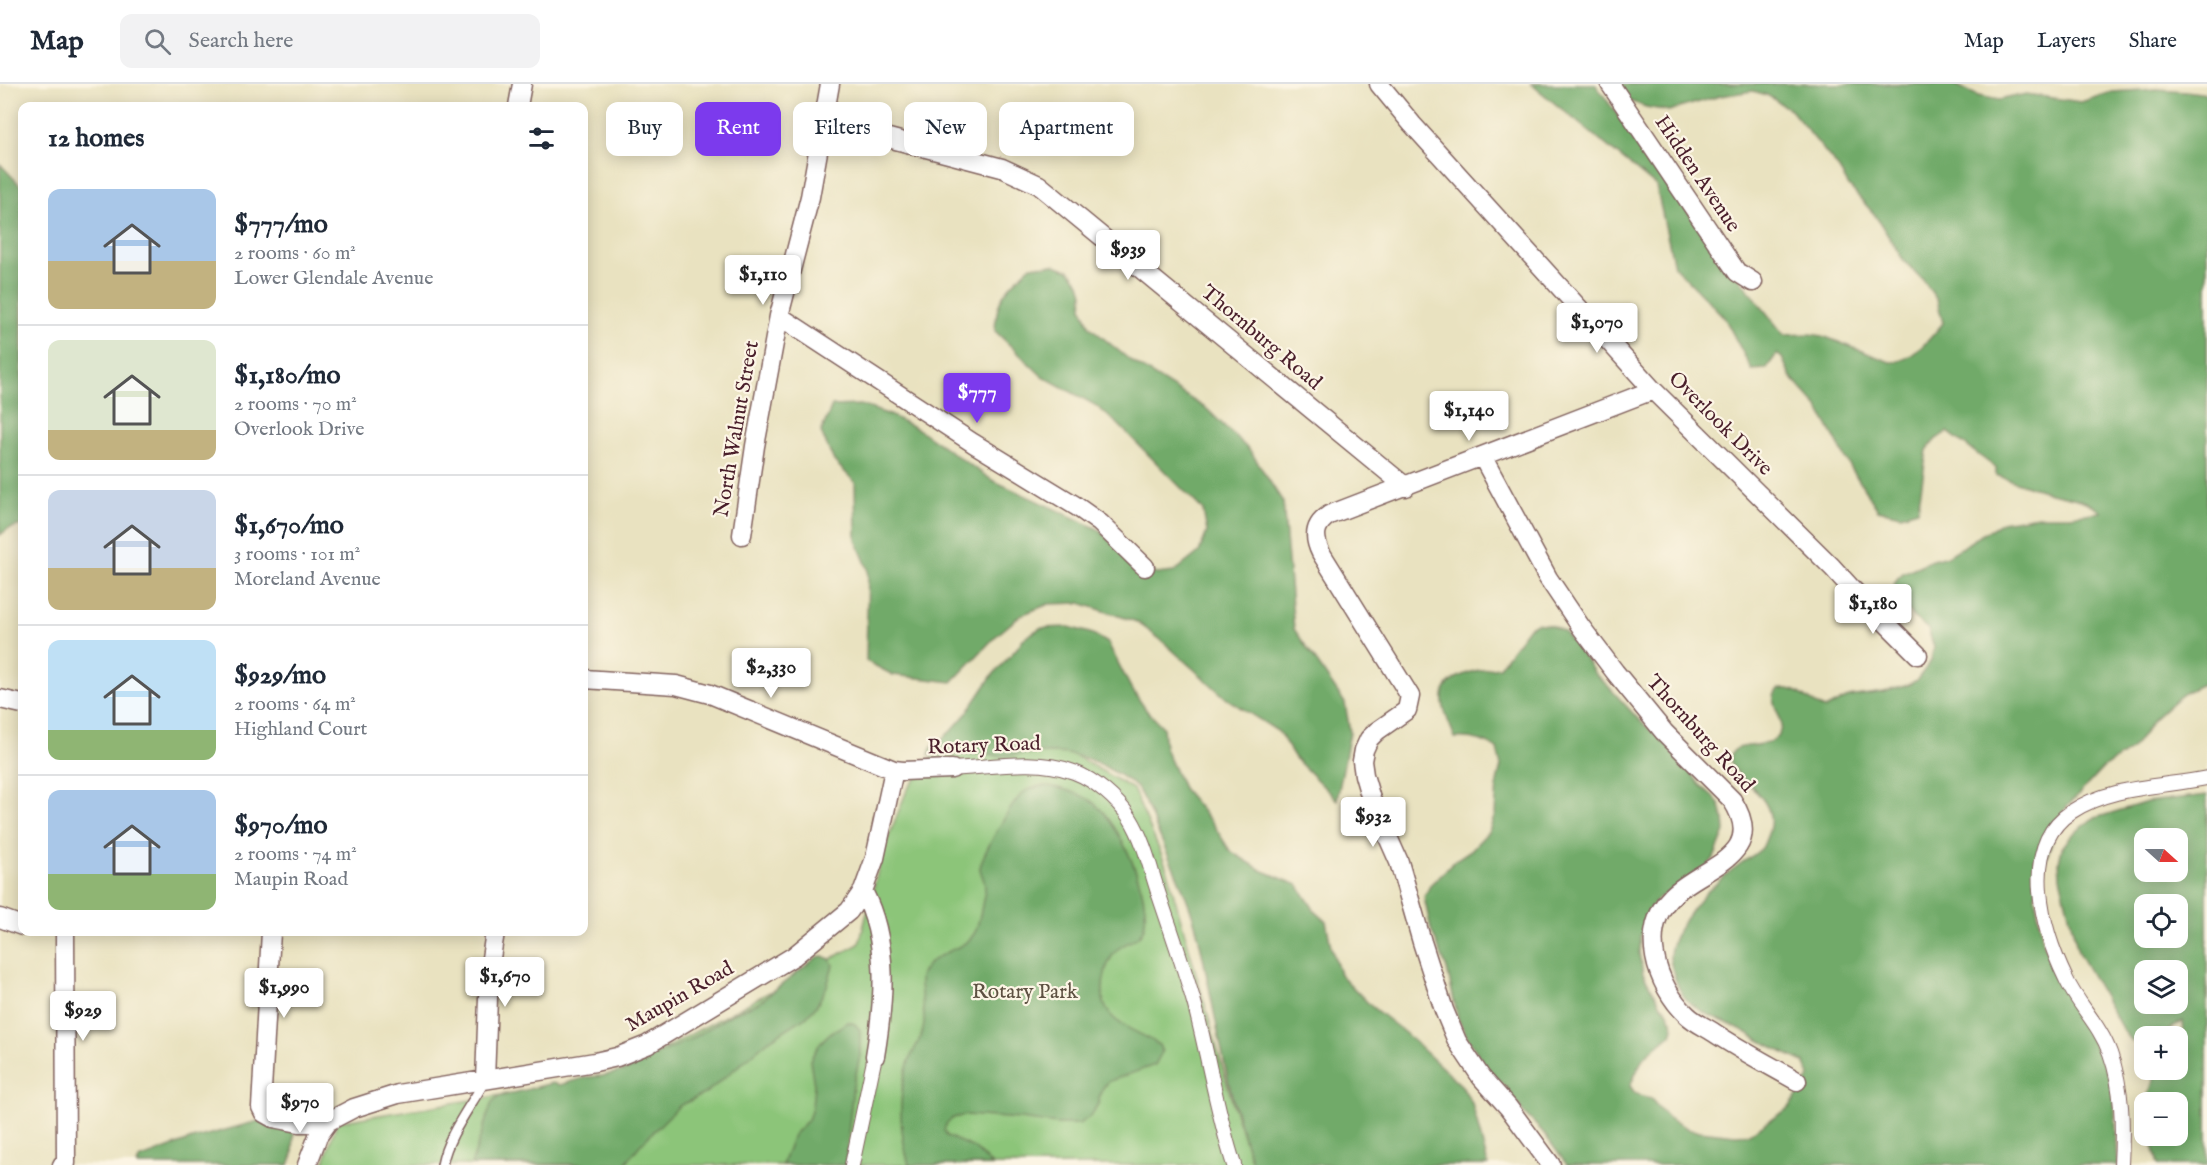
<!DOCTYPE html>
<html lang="en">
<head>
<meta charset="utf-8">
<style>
  :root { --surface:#fff; --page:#f2f2f3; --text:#1f2937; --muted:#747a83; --line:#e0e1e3; --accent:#7c3aed }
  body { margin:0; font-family:"IM FELL English",serif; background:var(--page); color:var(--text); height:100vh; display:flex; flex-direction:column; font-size:22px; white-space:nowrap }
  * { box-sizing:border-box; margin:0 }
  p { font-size:20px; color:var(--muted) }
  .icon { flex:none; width:33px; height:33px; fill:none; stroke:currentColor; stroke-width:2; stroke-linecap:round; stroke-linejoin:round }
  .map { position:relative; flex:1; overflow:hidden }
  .side { position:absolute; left:18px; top:18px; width:570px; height:834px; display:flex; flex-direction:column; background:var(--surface); border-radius:12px; box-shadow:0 3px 15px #0003 }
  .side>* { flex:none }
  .guide { position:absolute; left:606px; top:18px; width:570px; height:54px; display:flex; gap:12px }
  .needle { width:39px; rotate:111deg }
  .fabs { position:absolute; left:2134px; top:744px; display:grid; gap:12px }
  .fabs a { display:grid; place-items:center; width:54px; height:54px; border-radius:12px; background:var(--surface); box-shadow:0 3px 15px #0003; font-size:30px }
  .price { position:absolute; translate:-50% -51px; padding:0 14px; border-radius:6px; background:#fff; color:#222; font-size:20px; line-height:39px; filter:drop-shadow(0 2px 3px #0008) }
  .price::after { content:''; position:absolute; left:50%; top:36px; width:18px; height:14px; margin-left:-9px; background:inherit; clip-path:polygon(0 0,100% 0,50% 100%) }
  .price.active { background:var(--accent); color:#fff }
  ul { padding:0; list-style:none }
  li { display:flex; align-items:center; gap:18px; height:150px; padding:0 30px }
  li+li { border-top:2px solid var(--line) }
  li span { display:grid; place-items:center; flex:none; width:168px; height:120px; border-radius:12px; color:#555 }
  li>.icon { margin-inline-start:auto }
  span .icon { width:72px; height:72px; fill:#fffc; stroke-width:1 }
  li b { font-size:26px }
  h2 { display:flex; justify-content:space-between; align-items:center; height:72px; padding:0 30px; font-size:26px }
  .chip { padding:0 21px; border-radius:12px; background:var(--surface); box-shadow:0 3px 15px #0003; font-size:21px; line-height:54px }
  .chip.active { background:var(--accent); color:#fff }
  header { display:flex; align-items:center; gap:36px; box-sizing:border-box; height:84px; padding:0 30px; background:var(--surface); border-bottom:2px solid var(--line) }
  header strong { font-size:28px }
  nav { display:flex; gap:33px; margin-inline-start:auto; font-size:21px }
  .search { width:420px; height:54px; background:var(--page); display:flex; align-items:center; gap:15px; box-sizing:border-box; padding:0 21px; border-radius:12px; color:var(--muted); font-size:22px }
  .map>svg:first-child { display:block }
  .green { fill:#8cc579; stroke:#6b7252; stroke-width:1.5 }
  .forest { fill:#71aa69; stroke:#5e644a; stroke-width:1.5; fill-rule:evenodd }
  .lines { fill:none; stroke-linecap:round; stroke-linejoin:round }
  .service-casing { stroke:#82635f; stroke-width:12 }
  .pedestrian-casing { stroke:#82635f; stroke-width:16 }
  .minor-casing { stroke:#82635f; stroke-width:21 }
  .service { stroke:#fff; stroke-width:9 }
  .pedestrian { stroke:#fff; stroke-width:14 }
  .minor { stroke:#fff; stroke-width:18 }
  .labels { text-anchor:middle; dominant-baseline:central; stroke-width:4.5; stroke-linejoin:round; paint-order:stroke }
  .street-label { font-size:21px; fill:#4a1f2b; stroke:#fcf5e5 }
  .park-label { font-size:21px; fill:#5e5142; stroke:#fcf5e5 }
</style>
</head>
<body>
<header>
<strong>Map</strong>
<div class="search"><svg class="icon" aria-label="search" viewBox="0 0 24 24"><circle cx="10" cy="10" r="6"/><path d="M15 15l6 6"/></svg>Search here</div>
<nav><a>Map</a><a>Layers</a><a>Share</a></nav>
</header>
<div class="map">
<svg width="2207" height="1081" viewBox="0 0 2207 1081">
  <rect width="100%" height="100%" fill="#fcf5e5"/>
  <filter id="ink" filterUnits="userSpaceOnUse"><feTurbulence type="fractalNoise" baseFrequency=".0167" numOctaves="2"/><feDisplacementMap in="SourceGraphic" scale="12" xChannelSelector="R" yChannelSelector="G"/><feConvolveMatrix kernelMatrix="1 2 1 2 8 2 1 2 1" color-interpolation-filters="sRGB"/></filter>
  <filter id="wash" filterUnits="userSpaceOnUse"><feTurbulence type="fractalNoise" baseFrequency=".008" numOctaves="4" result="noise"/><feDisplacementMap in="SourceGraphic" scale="24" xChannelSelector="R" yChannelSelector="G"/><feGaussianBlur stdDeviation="1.35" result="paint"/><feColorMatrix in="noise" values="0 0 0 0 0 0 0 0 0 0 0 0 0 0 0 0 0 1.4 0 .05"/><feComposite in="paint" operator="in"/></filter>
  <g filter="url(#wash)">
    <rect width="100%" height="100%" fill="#e9e2c0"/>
    <!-- green -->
    <path class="green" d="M1071,669l62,36 32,74 71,252 17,50h-930l14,-43 274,-45 248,-133 24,-93 24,-61 28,-36z"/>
    <!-- forest -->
    <path class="forest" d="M1531,0h64l107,147 82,104 25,-1 14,2 67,26c21,1 41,-24 53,-39l-6,-23 -14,-20 -19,-19 -29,-46 -26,-29 -12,-20 -46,-56 -24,-15 -14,-4 -33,5 -51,15 -23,-4 -22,-8 -7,-15h337l24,12 21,4 27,-6 55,8 30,-10 46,-3 29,2 21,3v588l-21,10 -12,9 -20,18 -21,29 -30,20 -38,41 -5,7 -25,79 7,42 12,37 30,48 25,54 5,19 4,70h-551l-25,-34 -18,-18 -19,-27 -17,-16 -19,-30 -11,-21 -11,-50 -16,-40 -7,-32 7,-13 26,-25 14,-9 18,-19 6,-16 2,-33 4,-16 -4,-17c-12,-9 -27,-12 -42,-11 -4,-11 -10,-22 -12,-35 -4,-28 36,-34 56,-36l30,-40 7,-4 14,2 13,6 20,24 12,19 13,12 32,35 38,32 21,31 16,14 5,8 4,13 1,13 -11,26 -9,11 -48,30 -8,11 -9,27 -1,16 4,21 17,29 6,6 6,12 1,7 -2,6 -28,24 -13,28 5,7 16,6 17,19 22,12 46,5 13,-1 40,-26 21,-32 -6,-14c-21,-9 -40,-19 -60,-31 -16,-9 -34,-13 -49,-24 -10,-6 -17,-18 -20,-29 -2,-7 -5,-15 -5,-22 0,-21 27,-55 42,-69 9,-8 18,-16 28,-23 7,-5 16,-10 22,-16 3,-5 5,-12 7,-17 11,-39 -45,-54 -38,-76 5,-16 42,-2 49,-24 6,-16 -15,-27 -2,-42 23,-3 29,14 47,20l23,-12 36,-5 24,-7 9,-5 14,-19 3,-14 -6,-18 -15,-12 -18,-26 -1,-6 3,-6 6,-6 29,-13 16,-4 54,-34 36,-6h32l31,-4c-14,-14 -36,-15 -54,-20 -17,-5 -34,-11 -51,-17v-7l-48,-36 -12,7 -9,11 -9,60 -17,5 -23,-5 -27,-42 -33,-61 -27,-30 -9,-19 -5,-4 -11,15 -14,1 -28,-53 -50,-51 -18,-80z
      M0,80l22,23v338l-14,4 -8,6z
      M1054,181l15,5 11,13 3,10 -1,15 8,19 41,34 76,48 44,43 32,50 11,127 51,74 5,29 -13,68 -42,-42 -16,-26 -52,-33 -66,-59 -24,-18 -57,-19 -31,1 -28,11 -25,21 -44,46 -59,-7 -27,-14 2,-92 -12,-29 -1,-58 -21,-21 -13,-29 11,-26 29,-1 29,10 28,14 74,51 106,49 42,40 17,5 17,-2 25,-20 8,-20 -4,-22 -84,-85 -24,-20 -53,-29 -47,-45c1,-35 11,-42 36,-65z
      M1069,543l24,7 15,9 23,45 16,23 16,16 2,21 18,40 30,36 17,27 31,19 37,15 17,26 11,10 5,26 9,27 31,32 34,27 57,53 10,17 16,62h-235c-27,-73 -37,-150 -54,-226 -8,-36 -24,-68 -39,-102 -7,-16 -13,-33 -23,-49 -7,-7 -15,-11 -23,-16 -40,-26 -71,-19 -117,-16l-7,-2 -61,1 2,-7 20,-17 16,-18 24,-36 26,-29 6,-9 17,-11z
      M1040,702c15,-1 44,8 55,18 24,19 58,93 49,123 -4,14 -18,14 -27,23 -11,11 -15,31 -14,47 2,28 38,34 56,48l3,7 -7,13 -48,17 -6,9 -3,13 -7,12 -12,8h-22l-36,-5 -55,-4 -13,3 -6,5 -3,7 3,6 27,12 18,17h-83c-10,-34 -12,-73 1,-107 5,-11 13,-21 14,-34 1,-16 -5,-31 -4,-47 11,-29 50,-24 57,-50 2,-7 8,-34 8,-40 0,-7 -4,-12 -5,-18 0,-12 33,-68 43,-76 4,-4 11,-5 17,-7z
      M2207,711v370h-49l-7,-29h27v-34h-32l11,-32h21v-27l6,-8 -1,-14 -23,15h-15v7l-13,-2 -9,-11 -45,-78 -18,-75 -1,-16 3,-13 9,-12 21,-17 55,-17zM2145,754h33v34h-33zM2145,820h33v34h-33zM2145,886h33v34h-33z
      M823,872l7,3 3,6 -6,21 -10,19 -10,11 -39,25 -62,52 -27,13 -39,39 -15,19 -154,1 21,-63 6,-5 54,-14 7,2 28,-8 15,-1 29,-7 11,-8 49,-22 44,-27 23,-9 59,-46z
      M848,938l7,2 5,6v27l-7,29 -8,79h-63l11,-30 15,-15 4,-13 2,-22 -4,-25 10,-17 10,-10z
      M262,1036l32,9 -1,25 -4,11h-152l2,-6 53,-20z"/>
  </g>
  <g filter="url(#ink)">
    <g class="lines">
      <!-- service casing -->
      <g class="service-casing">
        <path id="service" d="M442,1081c6,-31 28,-57 43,-85"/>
      </g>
      <!-- pedestrian casing -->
      <g class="pedestrian-casing">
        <path id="pedestrian" d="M952,685c40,-2 84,-11 122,3 21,8 43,27 56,46 15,24 21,54 30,80 12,36 25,72 35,108 14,53 22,107 39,159
          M852,1081l23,-109
          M2121,1081c2,-38 2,-76 -11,-112 -10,-28 -32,-48 -44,-74 -23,-47 -48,-132 5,-167 38,-26 92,-25 136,-34"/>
      </g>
      <!-- minor casing -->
      <g class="minor-casing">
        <path id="minor" d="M1379,0l33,40 241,266 179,177 21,23 65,65
          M1610,0l118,175 9,13 16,10
          M518,22l4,-22
          M824,37l178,47 37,17 367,302
          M779,232l194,127 103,63 24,17 45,44
          M1482,372l66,122 33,49 34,45 49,60 68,68c37,57 -30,66 -60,96 -34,33 -16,90 15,119 7,7 18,12 26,17 27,18 56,33 84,49
          M742,451l13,-89 24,-130 31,-119 20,-113
          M584,595l92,6 34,9 184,76 9,1 49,-2
          M0,615l22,5
          M863,807c27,51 21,111 12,165
          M0,834l22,8
          M271,848l-10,175 3,6 9,5 26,5h19l11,-2 25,-13 44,-14 197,-32 22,-5 30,-12 147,-89 55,-45 14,-20 12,-33 19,-88
          M485,996l4,-109 6,-39
          M62,1081l4,-2 -1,-231
          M307,1081l11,-29 11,-15
          M1551,1081l-43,-58 -27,-30 -24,-36 -13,-31 -22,-68 -23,-80 -28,-63 -7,-24 -2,-14 2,-11 5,-11 8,-8 30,-21 3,-14 -89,-143c-8,-16 -7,-28 8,-38l324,-125"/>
      </g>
      <!-- service -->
      <use href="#service" class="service"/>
      <!-- pedestrian -->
      <use href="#pedestrian" class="pedestrian"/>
      <!-- minor -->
      <use href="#minor" class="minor"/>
    </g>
  </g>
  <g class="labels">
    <!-- street labels -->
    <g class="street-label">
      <text transform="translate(1697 90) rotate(56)">Hidden Avenue</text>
      <text transform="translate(1261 254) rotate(40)">Thornburg Road</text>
      <text transform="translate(1720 340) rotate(45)">Overlook Drive</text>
      <text transform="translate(737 345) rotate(-80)">North Walnut Street</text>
      <text transform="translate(1700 650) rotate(48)">Thornburg Road</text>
      <text transform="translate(984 662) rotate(-2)">Rotary Road</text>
      <text transform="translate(680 913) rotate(-30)">Maupin Road</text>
    </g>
    <!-- park labels -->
    <g class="park-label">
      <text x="1025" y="908">Rotary Park</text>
    </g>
  </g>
</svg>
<div class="fabs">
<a><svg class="needle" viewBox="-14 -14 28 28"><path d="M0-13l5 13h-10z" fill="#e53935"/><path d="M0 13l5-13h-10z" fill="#747a83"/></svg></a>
<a><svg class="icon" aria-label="locate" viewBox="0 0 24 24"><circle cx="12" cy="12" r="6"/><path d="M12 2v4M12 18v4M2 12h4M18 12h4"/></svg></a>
<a><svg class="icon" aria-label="layers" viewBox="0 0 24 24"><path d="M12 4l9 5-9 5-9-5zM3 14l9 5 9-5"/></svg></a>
<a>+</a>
<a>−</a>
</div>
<b class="price" style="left:1128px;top:197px">$939</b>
<b class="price" style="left:763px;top:222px">$1,110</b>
<b class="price" style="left:1597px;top:270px">$1,070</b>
<b class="price active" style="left:977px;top:340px">$777</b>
<b class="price" style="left:1469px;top:358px">$1,140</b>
<b class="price" style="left:1873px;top:551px">$1,180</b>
<b class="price" style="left:771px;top:615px">$2,330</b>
<b class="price" style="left:1373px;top:764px">$932</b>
<b class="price" style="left:505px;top:924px">$1,670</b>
<b class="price" style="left:284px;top:935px">$1,990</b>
<b class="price" style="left:83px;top:958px">$929</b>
<b class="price" style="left:300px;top:1050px">$970</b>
<div class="guide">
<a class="chip">Buy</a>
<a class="chip active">Rent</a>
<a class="chip">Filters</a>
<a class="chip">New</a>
<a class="chip">Apartment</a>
</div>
<section class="side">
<h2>12 homes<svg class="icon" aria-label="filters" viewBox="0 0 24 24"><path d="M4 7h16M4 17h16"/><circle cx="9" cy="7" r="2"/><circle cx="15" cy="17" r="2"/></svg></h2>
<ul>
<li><span style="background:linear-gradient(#a9c7e8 60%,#c2b280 0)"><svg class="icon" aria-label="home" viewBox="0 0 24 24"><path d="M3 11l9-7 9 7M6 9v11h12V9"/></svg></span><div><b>$777/mo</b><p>2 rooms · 60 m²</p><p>Lower Glendale Avenue</p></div></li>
<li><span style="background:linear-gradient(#dfe7d0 75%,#c2b280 0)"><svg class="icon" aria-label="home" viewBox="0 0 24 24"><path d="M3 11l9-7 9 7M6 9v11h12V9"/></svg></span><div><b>$1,180/mo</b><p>2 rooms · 70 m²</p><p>Overlook Drive</p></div></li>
<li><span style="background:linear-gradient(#c9d6e8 65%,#c2b280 0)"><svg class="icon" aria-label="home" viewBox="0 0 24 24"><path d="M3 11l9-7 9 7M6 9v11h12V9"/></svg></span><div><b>$1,670/mo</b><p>3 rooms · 101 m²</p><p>Moreland Avenue</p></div></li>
<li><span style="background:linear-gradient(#bfe0f5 75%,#8fb573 0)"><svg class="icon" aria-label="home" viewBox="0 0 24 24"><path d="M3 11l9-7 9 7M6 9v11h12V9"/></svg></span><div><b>$929/mo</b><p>2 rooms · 64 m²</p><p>Highland Court</p></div></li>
<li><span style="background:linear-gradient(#a9c7e8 70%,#8fb573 0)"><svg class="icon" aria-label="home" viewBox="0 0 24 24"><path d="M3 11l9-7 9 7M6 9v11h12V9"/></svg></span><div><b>$970/mo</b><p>2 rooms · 74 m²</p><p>Maupin Road</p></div></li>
</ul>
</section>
</div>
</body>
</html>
